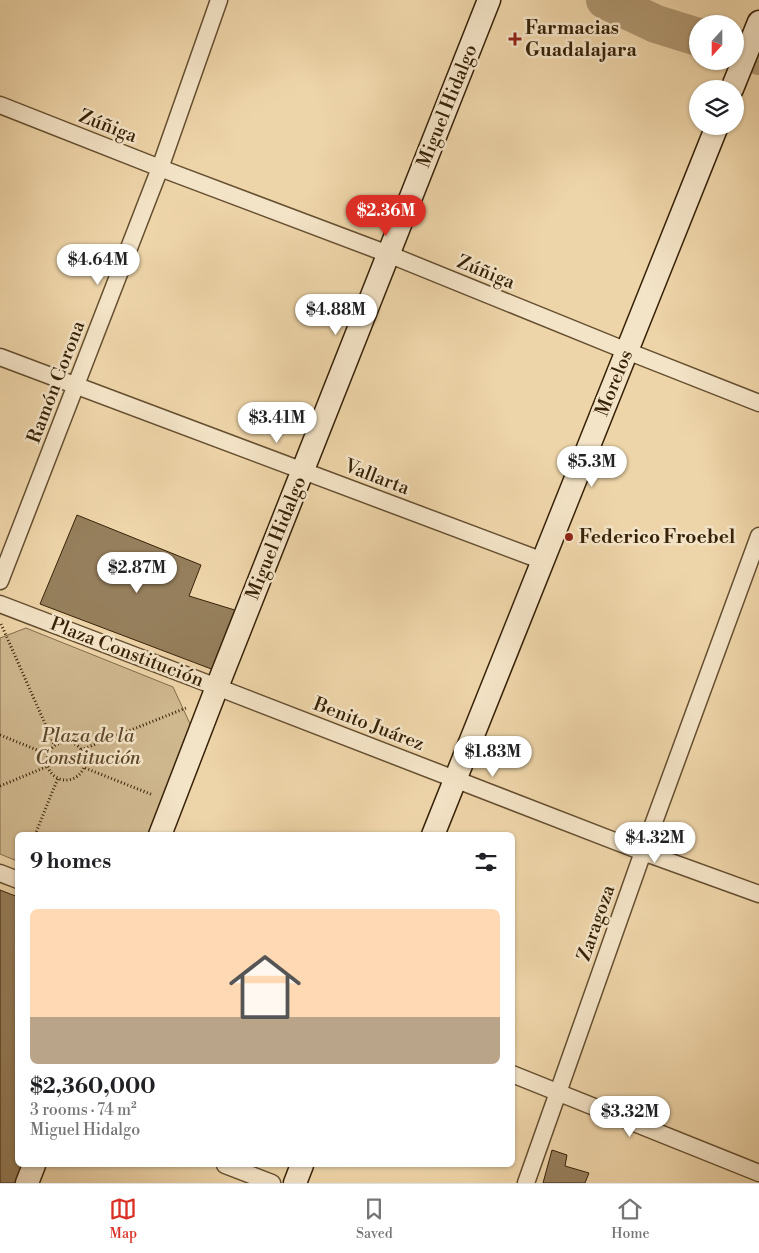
<!DOCTYPE html>
<html lang="en">
<head>
<meta charset="utf-8">
<style>
  :root { --surface:#fff; --page:#f2f2f2; --text:#202124; --muted:#757577; --line:#e0e0e0; --accent:#d93025 }
  body { margin:0; font-family:"Libre Bodoni",serif; background:var(--page); color:var(--text); height:100vh; display:flex; flex-direction:column; font-size:19px; white-space:nowrap }
  * { box-sizing:border-box; margin:0 }
  p { font-size:16px; color:var(--muted) }
  .icon { flex:none; width:28px; height:28px; fill:none; stroke:currentColor; stroke-width:2; stroke-linecap:round; stroke-linejoin:round }
  .map { position:relative; flex:1; overflow:hidden }
  .panel { position:absolute; left:15px; top:832px; width:500px; height:335px; display:flex; flex-direction:column; background:var(--surface); border-radius:8px; box-shadow:0 1px 4px #0004 }
  .panel>* { flex:none }
  .needle { width:32px; rotate:201deg }
  .controls { position:absolute; left:689px; top:15px; display:grid; gap:10px }
  .controls a { display:grid; place-items:center; width:55px; height:55px; border-radius:50%; background:var(--surface); box-shadow:0 1px 4px #0004; font-size:25px }
  .price { position:absolute; translate:-50% -42px; padding:0 11px; border-radius:18px; background:#fff; color:#222; font-size:16px; line-height:32px; filter:drop-shadow(0 1px 2px #0008) }
  .price::after { content:''; position:absolute; left:50%; top:30px; width:15px; height:11px; margin-left:-8px; background:inherit; clip-path:polygon(0 0,100% 0,50% 100%) }
  .price.selected { background:var(--accent); color:#fff }
  ul { padding:0; list-style:none }
  li { display:grid; align-content:center; gap:10px; height:265px; padding:0 15px }
  li span { display:grid; place-items:center; height:155px; border-radius:8px; color:#555 }
  li>.icon { margin-inline-start:auto }
  span .icon { width:90px; height:90px; fill:#fffc; stroke-width:1 }
  li b { font-size:21px }
  h2 { display:flex; justify-content:space-between; align-items:center; height:60px; padding:0 15px; font-size:21px }
  .tab-bar { display:flex; justify-content:space-around; align-items:center; height:70px; border-top:1px solid var(--line); background:var(--surface); font-size:14px; color:var(--muted) }
  .tab-bar a { display:grid; justify-items:center; gap:2px }
  .tab-bar .selected { color:var(--accent) }
  .map>svg:first-child { display:block }
  .green { fill:#cfb78e; stroke:#836c4b }
  .lines { fill:none; stroke-linecap:round; stroke-linejoin:round }
  .river { stroke:#b09872; stroke-width:38 }
  .building { fill:#967f5c; stroke:#372208 }
  .street-casing { stroke:#654f30; stroke-width:19 }
  .secondary-casing { stroke:#372208; stroke-width:25 }
  .path { stroke:#372208; stroke-width:3; stroke-dasharray:1 2.5; stroke-linecap:butt }
  .street { stroke:#f4e4c7; stroke-width:16 }
  .secondary { stroke:#f4e4c7; stroke-width:22 }
  .poi-dot { fill:#8f2418; stroke:#f4e4c7; stroke-width:2 }
  .labels { text-anchor:middle; dominant-baseline:central; stroke-width:5; stroke-linejoin:round; paint-order:stroke }
  .poi-label { font-size:19px; font-weight:bold; fill:#372208; stroke:#f4e4c7; text-anchor:start }
  .street-label { font-size:19px; fill:#372208; stroke:#f4e4c7 }
  .park-label { font-size:19px; font-style:italic; fill:#5d472a; stroke:#f4e4c7 }
</style>
</head>
<body>
<div class="map">
<svg width="759" height="1183" viewBox="0 0 759 1183">
  <rect width="100%" height="100%" fill="#eed5a9"/>
  <filter id="stains"><feTurbulence type="fractalNoise" baseFrequency=".004" numOctaves="4"/><feColorMatrix values="0 0 0 0 .2 0 0 0 0 .09 0 0 0 0 .02 0 0 0 .5 -.17"/></filter>
  <radialGradient id="worn" r=".72"><stop offset=".6" stop-color="#630" stop-opacity="0"/><stop offset="1" stop-color="#630" stop-opacity=".3"/></radialGradient>
  <!-- green -->
  <path class="green" d="M26,628l147,59 19,41 -41,107h-133l-1,26 -17,-7v-216z"/>
  <g class="lines">
    <!-- river -->
    <path class="river" d="M605,0l51,24 42,13
      M735,48l24,8"/>
  </g>
  <!-- building -->
  <path class="building" d="M77,515l124,50 -12,31 49,15 -24,59 -174,-66z
    M0,890l18,7v268h12l-7,18h-23z
    M552,1150l15,5 -2,11 24,7 -4,10h-42z"/>
  <g class="lines">
    <!-- street casing -->
    <g class="street-casing">
      <path id="street" d="M0,105l160,63 228,86 239,97 132,52
        M0,357l543,204
        M0,581l160,-413 59,-168
        M0,604l217,83 426,165 116,42
        M0,873l18,7
        M512,1074l247,99
        M225,1165l47,18
        M526,1183l117,-331 116,-316"/>
    </g>
    <!-- secondary casing -->
    <g class="secondary-casing">
      <path id="secondary" d="M732,89l27,-67
        M160,835l57,-148 272,-687
        M433,835l284,-709
        M27,1183l7,-18
        M295,1183l7,-18"/>
    </g>
    <!-- path -->
    <path class="path" d="M1,624l53,120
      M0,735l47,19
      M47 761a19 19 0 1 1 38 0a19 19 0 1 1-38 0Z
      M81,750l105,-42
      M85,768l68,27
      M0,786l46,-19
      M35,835l23,-57"/>
    <!-- street -->
    <use href="#street" class="street"/>
    <!-- secondary -->
    <use href="#secondary" class="secondary"/>
  </g>
  <!-- markers -->
  <g class="poi-dot">
    <path d="M512.5 31.5h5v5h5v5h-5v5h-5v-5h-5v-5h5z"/>
    <circle cx="569" cy="537" r="5"/>
  </g>
  <g class="labels">
    <!-- poi labels -->
    <g class="poi-label">
      <text x="525" y="28">Farmacias<tspan x="525" dy="22">Guadalajara</tspan></text>
      <text x="579" y="537">Federico Froebel</text>
    </g>
    <!-- street labels -->
    <g class="street-label">
      <text transform="translate(447 106) rotate(-68)">Miguel Hidalgo</text>
      <text transform="translate(108 126) rotate(21)">Zúñiga</text>
      <text transform="translate(486 272) rotate(22)">Zúñiga</text>
      <text transform="translate(56 382) rotate(-69)">Ramón Corona</text>
      <text transform="translate(614 383) rotate(-68)">Morelos</text>
      <text transform="translate(377 477) rotate(21)">Vallarta</text>
      <text transform="translate(276 538) rotate(-68)">Miguel Hidalgo</text>
      <text transform="translate(127 652) rotate(21)">Plaza Constitución</text>
      <text transform="translate(369 724) rotate(21)">Benito Juárez</text>
      <text transform="translate(596 923) rotate(-71)">Zaragoza</text>
    </g>
    <!-- park labels -->
    <g class="park-label">
      <text x="88" y="736">Plaza de la<tspan x="88" dy="22">Constitución</tspan></text>
    </g>
  </g>
  <rect width="100%" height="100%" filter="url(#stains)"/>
  <rect width="100%" height="100%" fill="url(#worn)"/>
</svg>
<div class="controls">
<a><svg class="needle" viewBox="-14 -14 28 28"><path d="M0-13l5 13h-10z" fill="#e53935"/><path d="M0 13l5-13h-10z" fill="#757577"/></svg></a>
<a><svg class="icon" aria-label="layers" viewBox="0 0 24 24"><path d="M12 4l9 5-9 5-9-5zM3 14l9 5 9-5"/></svg></a>
</div>
<b class="price selected" style="left:386px;top:237px">$2.36M</b>
<b class="price" style="left:98px;top:286px">$4.64M</b>
<b class="price" style="left:336px;top:336px">$4.88M</b>
<b class="price" style="left:277px;top:444px">$3.41M</b>
<b class="price" style="left:592px;top:488px">$5.3M</b>
<b class="price" style="left:137px;top:594px">$2.87M</b>
<b class="price" style="left:493px;top:778px">$1.83M</b>
<b class="price" style="left:655px;top:864px">$4.32M</b>
<b class="price" style="left:630px;top:1138px">$3.32M</b>
<section class="panel">
<h2>9 homes<svg class="icon" aria-label="filters" viewBox="0 0 24 24"><path d="M4 7h16M4 17h16"/><circle cx="9" cy="7" r="2"/><circle cx="15" cy="17" r="2"/></svg></h2>
<ul>
<li><span style="background:linear-gradient(#ffd9b3 70%,#b9a48a 0)"><svg class="icon" aria-label="home" viewBox="0 0 24 24"><path d="M3 11l9-7 9 7M6 9v11h12V9"/></svg></span><div><b>$2,360,000</b><p>3 rooms · 74 m²</p><p>Miguel Hidalgo</p></div></li>
</ul>
</section>
</div>
<nav class="tab-bar">
<a class="selected"><svg class="icon" aria-label="map" viewBox="0 0 24 24"><path d="M3 6l6-2 6 2 6-2v14l-6 2-6-2-6 2zM9 4v14M15 6v14"/></svg>Map</a>
<a><svg class="icon" aria-label="saved" viewBox="0 0 24 24"><path d="M7 4h10v16l-5-4-5 4z"/></svg>Saved</a>
<a><svg class="icon" aria-label="home" viewBox="0 0 24 24"><path d="M3 11l9-7 9 7M6 9v11h12V9"/></svg>Home</a>
</nav>
</body>
</html>
